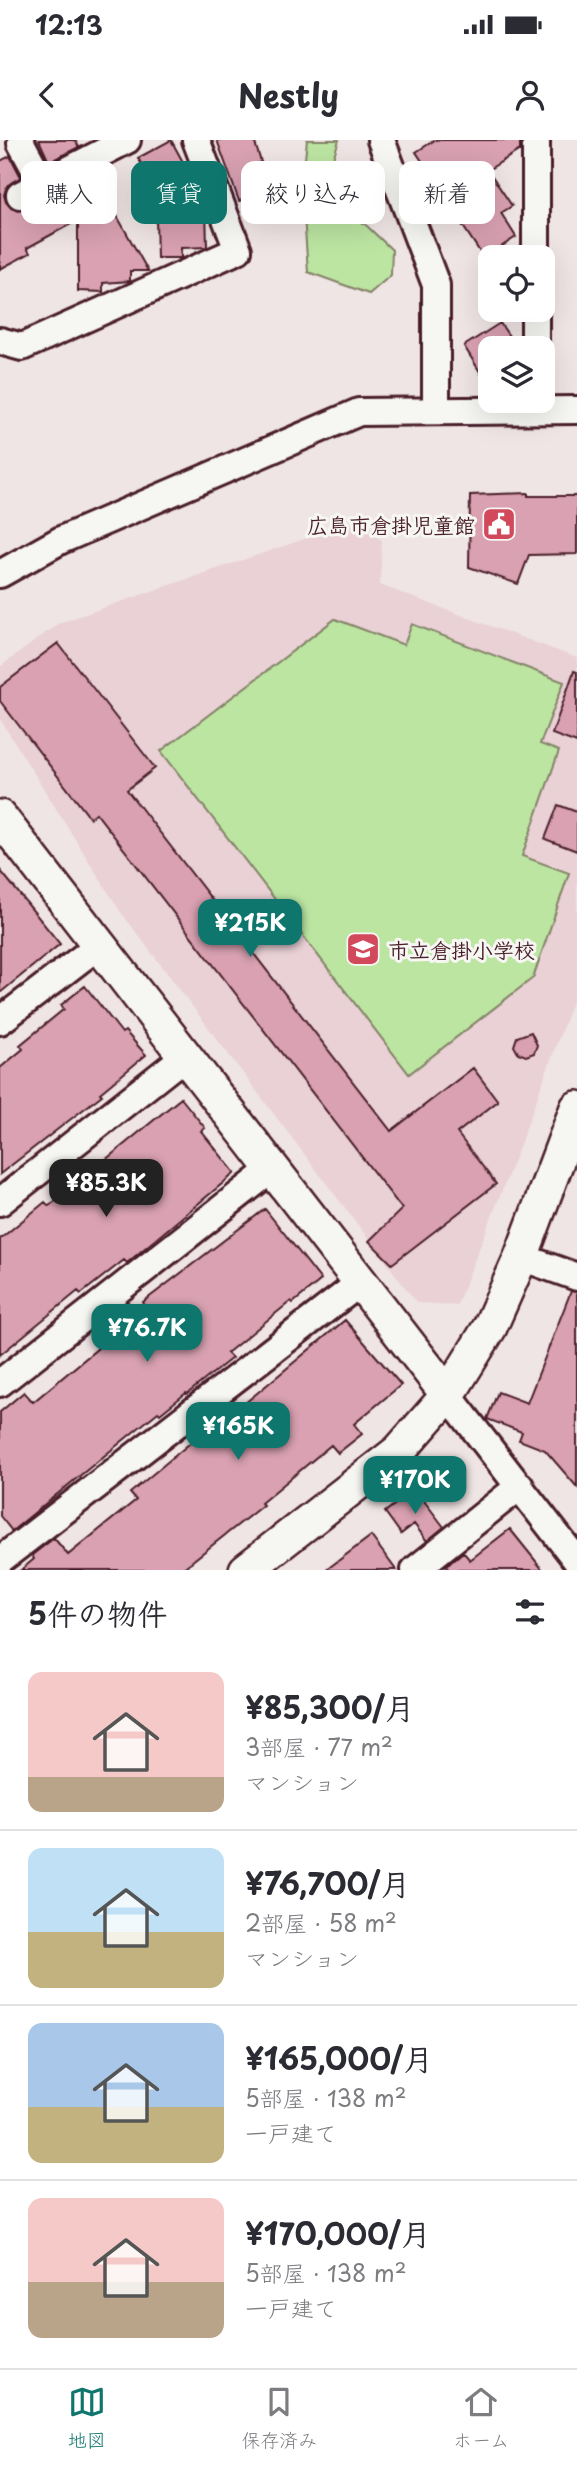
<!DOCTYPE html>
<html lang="ja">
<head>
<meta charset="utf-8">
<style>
  :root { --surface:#fff; --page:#f2f2f3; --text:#2b2b33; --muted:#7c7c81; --line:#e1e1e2; --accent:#0f766e }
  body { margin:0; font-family:"Playpen Sans","Klee One",sans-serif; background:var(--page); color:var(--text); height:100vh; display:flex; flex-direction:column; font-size:26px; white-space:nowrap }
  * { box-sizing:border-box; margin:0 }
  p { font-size:23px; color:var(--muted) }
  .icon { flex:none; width:38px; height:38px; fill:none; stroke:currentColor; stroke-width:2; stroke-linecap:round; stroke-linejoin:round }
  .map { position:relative; height:1430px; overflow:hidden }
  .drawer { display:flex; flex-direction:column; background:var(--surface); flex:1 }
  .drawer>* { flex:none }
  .top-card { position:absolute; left:21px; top:21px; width:536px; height:63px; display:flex; gap:14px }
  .fabs { position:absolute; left:478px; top:105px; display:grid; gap:14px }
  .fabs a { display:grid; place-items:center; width:77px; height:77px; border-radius:14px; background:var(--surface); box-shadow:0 7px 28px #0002; font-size:35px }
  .price { position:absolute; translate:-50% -60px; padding:0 16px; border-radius:14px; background:var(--accent); color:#fff; font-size:23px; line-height:46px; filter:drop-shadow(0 2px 4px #0008) }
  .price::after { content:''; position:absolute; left:50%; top:42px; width:21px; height:16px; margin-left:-10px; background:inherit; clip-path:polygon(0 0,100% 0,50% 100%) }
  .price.selected { background:#222; color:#fff }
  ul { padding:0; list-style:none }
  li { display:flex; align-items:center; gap:21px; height:175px; padding:0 28px }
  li+li { border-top:2px solid var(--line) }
  li span { display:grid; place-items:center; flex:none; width:196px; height:140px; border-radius:14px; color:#555 }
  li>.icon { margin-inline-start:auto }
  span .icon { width:84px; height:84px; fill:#fffc; stroke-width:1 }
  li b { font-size:30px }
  h2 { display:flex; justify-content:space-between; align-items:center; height:84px; padding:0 28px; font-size:30px }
  .pill { padding:0 24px; border-radius:14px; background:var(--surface); box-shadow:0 7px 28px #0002; font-size:24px; line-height:63px }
  .pill.selected { background:var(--accent); color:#fff }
  .status { display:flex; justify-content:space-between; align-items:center; height:49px; padding:0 35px; background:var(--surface); direction:ltr }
  .status svg { height:19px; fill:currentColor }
  header { display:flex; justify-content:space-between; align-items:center; height:91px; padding:0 28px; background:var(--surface); font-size:32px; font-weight:700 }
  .tab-bar { display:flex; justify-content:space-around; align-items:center; height:98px; border-top:2px solid var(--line); background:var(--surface); font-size:19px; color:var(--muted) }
  .tab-bar a { display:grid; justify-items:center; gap:4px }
  .tab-bar .selected { color:var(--accent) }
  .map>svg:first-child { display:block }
  .built { fill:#e9d1d6 }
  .green { fill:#bce5a2; stroke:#838266; stroke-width:2 }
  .building { fill:#d9a1b2; stroke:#4a1f2b; stroke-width:2 }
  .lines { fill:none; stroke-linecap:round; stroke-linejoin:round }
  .minor-casing { stroke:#4a1f2b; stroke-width:32 }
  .tertiary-casing { stroke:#4a1f2b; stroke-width:38 }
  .minor { stroke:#f6f6f2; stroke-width:26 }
  .tertiary { stroke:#f6f6f2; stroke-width:33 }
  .labels { text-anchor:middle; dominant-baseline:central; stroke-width:6; stroke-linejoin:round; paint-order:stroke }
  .poi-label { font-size:21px; font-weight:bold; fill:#4a1f2b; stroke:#f6f6f2; text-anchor:end }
</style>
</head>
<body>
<div class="status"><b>12:13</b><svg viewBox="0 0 49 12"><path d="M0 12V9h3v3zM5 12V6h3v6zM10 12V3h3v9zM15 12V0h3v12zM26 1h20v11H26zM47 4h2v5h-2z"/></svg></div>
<header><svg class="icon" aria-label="back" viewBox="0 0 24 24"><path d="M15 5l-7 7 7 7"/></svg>Nestly<svg class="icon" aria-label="person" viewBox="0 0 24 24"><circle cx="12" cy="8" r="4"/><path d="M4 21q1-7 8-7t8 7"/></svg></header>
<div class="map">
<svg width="577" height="1430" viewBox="0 0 577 1430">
  <rect width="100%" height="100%" fill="#f0e5e5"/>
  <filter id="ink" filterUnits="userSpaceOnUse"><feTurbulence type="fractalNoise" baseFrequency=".0143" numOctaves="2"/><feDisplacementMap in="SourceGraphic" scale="14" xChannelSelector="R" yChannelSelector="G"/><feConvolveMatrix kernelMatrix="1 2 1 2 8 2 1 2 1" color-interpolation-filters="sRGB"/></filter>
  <g filter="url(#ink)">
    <!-- built -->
    <path class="built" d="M351,383l31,17 -2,45 197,73v330l-57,157 -63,160 -40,-2 -297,-392 -120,-192v-52l59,-44z"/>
    <!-- green -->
    <path class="green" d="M307,0h32l-12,37 8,28 32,21 25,24 -1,25 -22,19 -61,-22 -6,-85z
      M335,479l69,26 8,-21 152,58 -24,62 19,7 -37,105 47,17 -36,105 -124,96 -248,-323z"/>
    <!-- building -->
    <path class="building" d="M39,0h36l4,7 -30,15z
      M171,0l17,31 -33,17 -17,-30z
      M217,0h37l7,22 -4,2 10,28 -28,9z
      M435,0h85v10l-32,20 24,36 -11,7 15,24 -32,21 -31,-47 -9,5 -18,-27 10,-7 -20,-30z
      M10,16l11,21 -14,9 -3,9 2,7 5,6 8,3 8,-2 67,-34 54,96h-18v10l-27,2v9l-25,-1v-71l-51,28 3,5 -30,16v-108z
      M167,69h39l1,38 -26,1v10h-24l-1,-39h16z
      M500,183l13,19 -10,6h-13v40l-26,-42z
      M528,353v3h49v58l-48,1 -11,29 -49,-17 1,-72z
      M58,503l97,125 -28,22 264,341 82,-63 25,33 -41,32 39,51 -104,80 -23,-23 33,-32 -306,-396 -6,5 -90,-117v-14z
      M574,531l3,1v71l-25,-9z
      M558,665l19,7v39l-32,-12z
      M0,730l60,74 -60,49z
      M85,846l37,47 3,-2 21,24 -46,38 2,2 -102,79v-106l23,-19 -3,-4 44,-36 -3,-4z
      M531,892l6,13 -3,8 -8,3 -8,-3 -4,-7 3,-9z
      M181,958l24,30 -4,3 34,42 -108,90 -3,-3 -43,34 -3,-3 -78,64v-116l45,-37 4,4z
      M265,1069l56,71 -28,23 -2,-2 -64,52 5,5 -45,36 -1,-1 -26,21 -2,-2 -146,119 -12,-15v-104l24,-20 9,10 65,-54 -3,-4 49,-40 -1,-2z
      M571,1151l6,1v195l-32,-37 -26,-10 3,-8 -35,-13 11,-27 29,11z
      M345,1180l56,65 -47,39 8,10 -24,19 -7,-8 -70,58 2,2 -82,65h-160l13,-11 -2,-4 22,-17 14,17 68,-55 -6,-7 89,-74 2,4z
      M415,1349l29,38 -17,14 -13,-17 -13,10 -16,-22z
      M510,1389l33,41h-94l-3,-4 17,-14 7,8z
      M371,1396l25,34h-70z"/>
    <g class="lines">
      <!-- minor casing -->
      <g class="minor-casing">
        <path id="minor" d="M381,0l55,145v125
          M21,3l22,41
          M20,55l107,-55
          M536,117v-117
          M0,201l22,6 216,-97 -42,-110
          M535,208v-38
          M0,434l61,-34 298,-128 218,-2
          M0,881l99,-76
          M0,1062l185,-146
          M521,1117l56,20
          M0,1243l272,-214
          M448,1255l129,166
          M0,1420l361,-278
          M415,1430l105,-84"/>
      </g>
      <!-- tertiary casing -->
      <g class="tertiary-casing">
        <path id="tertiary" d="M0,677l448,578
          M246,1430l153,-119 49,-56 42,-68 31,-70 56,-149"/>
      </g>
      <!-- minor -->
      <use href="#minor" class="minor"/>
      <!-- tertiary -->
      <use href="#tertiary" class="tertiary"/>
    </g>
  </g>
  <!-- icons -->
  <defs>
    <g id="civic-square" transform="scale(1.75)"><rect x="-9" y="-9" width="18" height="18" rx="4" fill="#d1495b" stroke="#f6f6f2"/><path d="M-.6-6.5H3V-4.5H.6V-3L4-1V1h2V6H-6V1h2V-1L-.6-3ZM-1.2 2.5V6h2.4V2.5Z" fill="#fff"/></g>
    <g id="school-square" transform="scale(1.75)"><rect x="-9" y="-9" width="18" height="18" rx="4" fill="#d1495b" stroke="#f6f6f2"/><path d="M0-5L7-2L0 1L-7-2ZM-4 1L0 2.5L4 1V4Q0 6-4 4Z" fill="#fff"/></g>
  </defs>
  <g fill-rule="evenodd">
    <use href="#civic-square" x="499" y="384"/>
    <use href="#school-square" x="363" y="809"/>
  </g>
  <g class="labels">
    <!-- poi labels -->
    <g class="poi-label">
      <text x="475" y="384">広島市倉掛児童館</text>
      <text x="388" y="809" text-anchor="start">市立倉掛小学校</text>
    </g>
  </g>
</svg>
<div class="fabs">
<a><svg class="icon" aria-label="locate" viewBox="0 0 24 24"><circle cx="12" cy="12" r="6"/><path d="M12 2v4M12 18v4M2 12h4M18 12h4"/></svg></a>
<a><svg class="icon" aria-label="layers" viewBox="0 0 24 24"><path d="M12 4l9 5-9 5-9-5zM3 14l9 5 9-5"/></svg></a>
</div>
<b class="price" style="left:250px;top:819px">¥215K</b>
<b class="price selected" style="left:106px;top:1079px">¥85.3K</b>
<b class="price" style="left:147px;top:1224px">¥76.7K</b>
<b class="price" style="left:238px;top:1322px">¥165K</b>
<b class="price" style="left:415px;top:1376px">¥170K</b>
<div class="top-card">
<a class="pill">購入</a>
<a class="pill selected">賃貸</a>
<a class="pill">絞り込み</a>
<a class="pill">新着</a>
</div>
</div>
<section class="drawer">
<h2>5件の物件<svg class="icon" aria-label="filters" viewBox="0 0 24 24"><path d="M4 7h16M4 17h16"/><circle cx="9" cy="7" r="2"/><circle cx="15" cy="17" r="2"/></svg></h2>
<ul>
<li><span style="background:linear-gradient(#f6c9c9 75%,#b9a48a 0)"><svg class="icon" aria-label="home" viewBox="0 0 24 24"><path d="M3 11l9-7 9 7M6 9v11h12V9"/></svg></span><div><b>¥85,300/月</b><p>3部屋 · 77 m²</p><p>マンション</p></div></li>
<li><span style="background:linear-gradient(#bfe0f5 60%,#c2b280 0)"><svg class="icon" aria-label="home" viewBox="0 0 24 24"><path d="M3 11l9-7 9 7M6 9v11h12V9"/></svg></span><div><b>¥76,700/月</b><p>2部屋 · 58 m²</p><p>マンション</p></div></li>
<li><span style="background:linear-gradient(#a9c7e8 60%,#c2b280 0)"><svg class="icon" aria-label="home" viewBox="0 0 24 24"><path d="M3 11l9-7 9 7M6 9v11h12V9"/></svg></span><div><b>¥165,000/月</b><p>5部屋 · 138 m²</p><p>一戸建て</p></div></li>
<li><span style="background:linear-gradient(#f6c9c9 60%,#b9a48a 0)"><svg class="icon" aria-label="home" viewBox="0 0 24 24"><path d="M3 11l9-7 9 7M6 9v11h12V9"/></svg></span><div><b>¥170,000/月</b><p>5部屋 · 138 m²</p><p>一戸建て</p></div></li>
</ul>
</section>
<nav class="tab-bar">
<a class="selected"><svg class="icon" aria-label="map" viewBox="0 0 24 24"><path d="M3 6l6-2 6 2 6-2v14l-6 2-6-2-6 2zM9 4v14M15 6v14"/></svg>地図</a>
<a><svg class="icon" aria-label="saved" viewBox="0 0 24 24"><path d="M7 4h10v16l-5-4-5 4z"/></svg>保存済み</a>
<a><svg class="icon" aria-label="home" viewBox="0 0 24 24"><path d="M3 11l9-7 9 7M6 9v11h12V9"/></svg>ホーム</a>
</nav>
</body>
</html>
